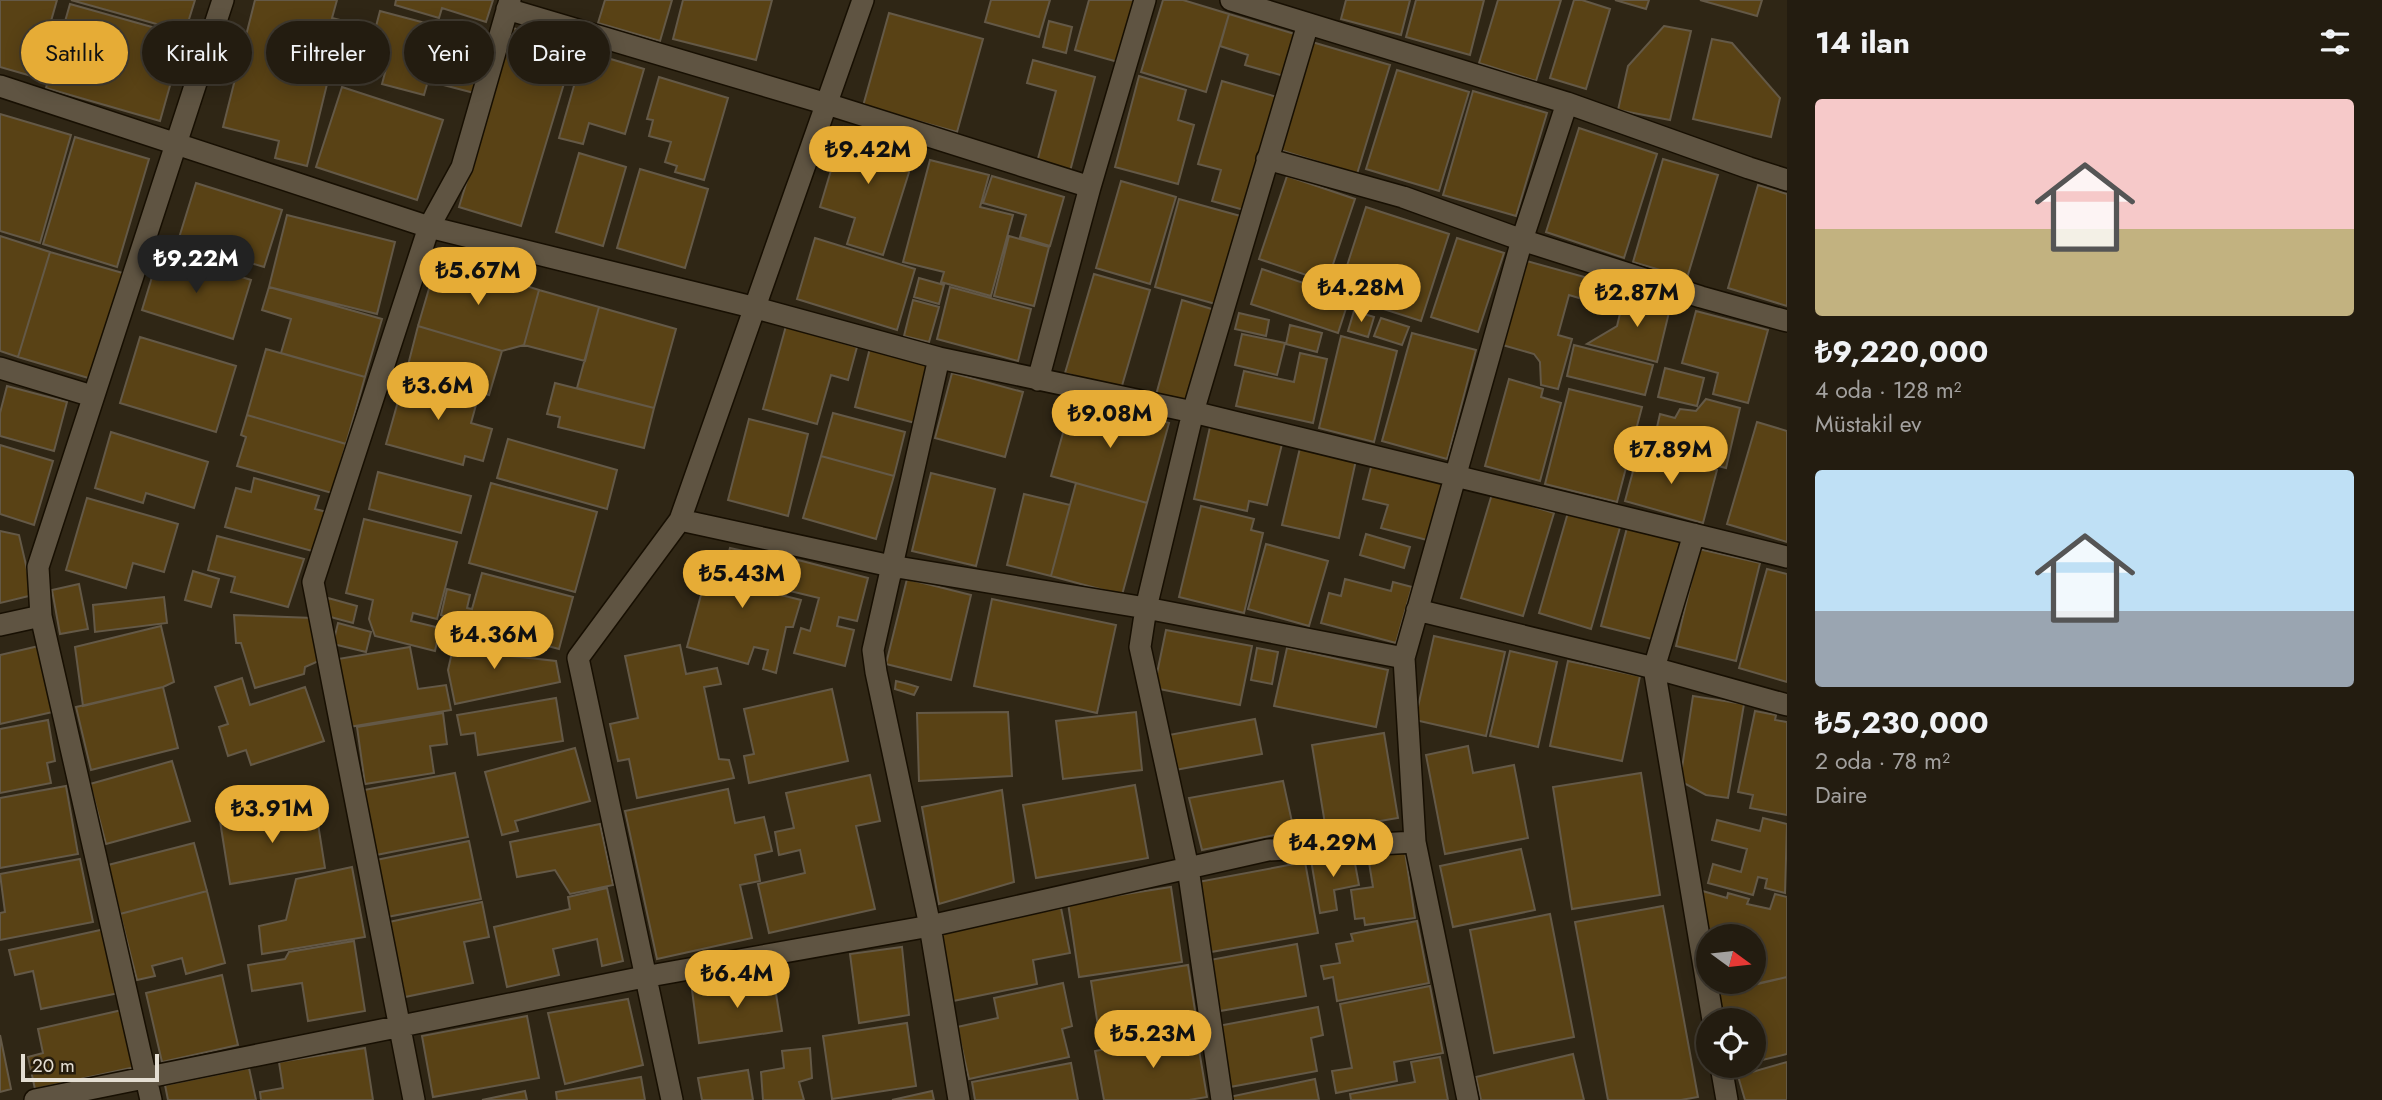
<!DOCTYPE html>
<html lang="tr">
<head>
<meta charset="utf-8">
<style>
  :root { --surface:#231c10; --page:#2b2519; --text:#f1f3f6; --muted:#a3a19f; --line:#403a30; --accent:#e6ac36 }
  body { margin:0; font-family:Jost,sans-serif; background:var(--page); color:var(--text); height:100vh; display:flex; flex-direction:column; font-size:26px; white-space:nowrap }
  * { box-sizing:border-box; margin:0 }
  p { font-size:23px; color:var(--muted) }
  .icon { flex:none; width:38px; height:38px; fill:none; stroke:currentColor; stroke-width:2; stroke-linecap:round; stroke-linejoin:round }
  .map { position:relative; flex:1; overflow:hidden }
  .details { display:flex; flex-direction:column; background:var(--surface); width:595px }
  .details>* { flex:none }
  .guide { position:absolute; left:21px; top:21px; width:665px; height:63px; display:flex; gap:14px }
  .needle { width:46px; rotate:105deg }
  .buttons { position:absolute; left:1696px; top:924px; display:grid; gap:14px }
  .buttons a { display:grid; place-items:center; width:70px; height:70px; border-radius:50%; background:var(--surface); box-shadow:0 4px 18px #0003,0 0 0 2px var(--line); font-size:35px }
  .scale { position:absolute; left:21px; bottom:18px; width:138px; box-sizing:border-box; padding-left:7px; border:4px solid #e4ded3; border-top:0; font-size:19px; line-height:24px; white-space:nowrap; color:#e4ded3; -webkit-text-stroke:5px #261c0c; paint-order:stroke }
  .price { position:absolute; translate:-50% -60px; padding:0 16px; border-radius:24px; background:var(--accent); color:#111; font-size:23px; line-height:46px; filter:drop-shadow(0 2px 4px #0008) }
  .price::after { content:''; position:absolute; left:50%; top:42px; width:21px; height:16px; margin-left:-10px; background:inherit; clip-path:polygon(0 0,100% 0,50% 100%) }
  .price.active { background:#222; color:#fff }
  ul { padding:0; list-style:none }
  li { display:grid; align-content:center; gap:14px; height:371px; padding:0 28px }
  li span { display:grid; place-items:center; height:217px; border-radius:7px; color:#555 }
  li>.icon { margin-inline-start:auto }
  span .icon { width:126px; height:126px; fill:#fffc; stroke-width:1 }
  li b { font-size:30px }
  h2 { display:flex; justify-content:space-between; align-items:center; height:84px; padding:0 28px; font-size:30px }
  .pill { padding:0 24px; border-radius:32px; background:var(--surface); box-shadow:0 4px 18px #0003,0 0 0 2px var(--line); font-size:24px; line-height:63px }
  .pill.active { background:var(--accent); color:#111 }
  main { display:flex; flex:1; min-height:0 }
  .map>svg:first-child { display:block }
  .building { fill:#594215; stroke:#645947; stroke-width:2 }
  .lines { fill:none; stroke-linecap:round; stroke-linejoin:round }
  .street-casing { stroke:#170f02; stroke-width:24 }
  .street { stroke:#5f5442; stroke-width:21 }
</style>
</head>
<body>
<main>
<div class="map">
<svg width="1787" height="1100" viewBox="0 0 1787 1100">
  <rect width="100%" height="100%" fill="#2f2615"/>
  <!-- building -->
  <path class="building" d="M0,0h57l-22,77 -35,-10z
    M71,0h124l-10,32z
    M255,0h82l-5,18 28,7 -14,55 -17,-4 -22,90 -32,-8 4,-17 -56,-14z
    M396,0h97l-7,22 -44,-14 -3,10 -44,-13z
    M605,0h67l-12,41 -62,-18z
    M683,0h89l-16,60 -83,-21z
    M991,0h59l-11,37 -54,-15z
    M1089,0h47l-18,62 -43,-12z
    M1163,0h20l46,14 -23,78 -65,-20z
    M1346,0h64l-9,35 -60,-16z
    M1416,0h68l-14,55 -64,-18z
    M1498,0h63l-25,81 -57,-18z
    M1574,0h8l28,9 -24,80 -36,-11z
    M1615,0h34l-3,9z
    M1700,0h62l-5,16z
    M70,4l114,32 -24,85 -114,-33z
    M380,11l113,30 -15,53 -50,-13 -4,14 -42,-11 8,-30 -20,-5z
    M889,13l94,26 -26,93 -94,-26z
    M1229,14l69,21 -14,41 -39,-11 3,-10 -28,-9z
    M1049,21l23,6 -6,26 -23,-6z
    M1664,26l27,5 -21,89 -52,-10 10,-44z
    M513,28l62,19 -54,179 -62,-19z
    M1712,39l20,4 48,55 -9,39 -78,-18z
    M1312,42l78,23 -33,109 -77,-24z
    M584,51l60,18 -19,65 -36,-11 -6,21 -24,-6z
    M1033,60l62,17 -26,98 -33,-9 20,-75 -29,-8z
    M1397,70l72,22 -30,99 -73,-22z
    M1139,76l47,14 -8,30 16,5 -16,59 -63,-17z
    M659,77l69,21 -24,82 -29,-8 2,-6 -12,-4 6,-20 -22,-6 4,-16 -6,-1z
    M1222,81l55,16 -33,113 -32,-9 9,-31 -23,-6z
    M342,87l101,33 -26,80 -101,-33z
    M1473,91l74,22 -31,103 -73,-21z
    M0,114l71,21 -31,108 -40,-12z
    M844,127l72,23 -33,105 -36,-11 8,-26 -35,-11z
    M1579,128l78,26 -33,104 -78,-26z
    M75,137l74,22 -32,108 -74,-23z
    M579,153l47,14 -23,79 -47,-14z
    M1663,159l55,16 -31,103 -54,-16z
    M930,160l59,15 -9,32 33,8 -22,81 -50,-14 3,-10 -41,-10z
    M640,169l68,20 -23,79 -68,-20z
    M992,176l72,21 -14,49 -30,-9 6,-22 -43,-12z
    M1287,176l68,23 -28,83 -68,-23z
    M1121,181l55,16 -26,87 -54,-16z
    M196,183l86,27 -18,57 -86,-26z
    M1758,185l29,9v112l-59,-18z
    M1179,199l65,18 -25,88 -64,-18z
    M1366,207l83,27 -28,87 -56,-18 6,-19 -27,-9z
    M287,215l108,27 -18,72 -108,-27z
    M0,236l50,16 -32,105 -18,-6z
    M1009,236l40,11 -15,59 -40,-10z
    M815,238l100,31 -18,61 -100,-31z
    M1457,238l47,15 -26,79 -47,-15z
    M160,251l91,29 -18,59 -91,-29z
    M50,252l76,22 -31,106 -77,-23z
    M438,258l101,32 -15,55 -22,6 -84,-25z
    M1523,260l72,20 -6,21 -20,-6 -11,40 14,4 -14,50 -17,-4 -1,-23 -6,-8 -35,-10z
    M1262,269l65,22 5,-14 22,7 -16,49 -87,-29z
    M1094,274l56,16 -29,99 -56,-16z
    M919,278l25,7 -5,19 -25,-7z
    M269,287l113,32 -17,58 -84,-24 10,-34 -29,-9z
    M950,287l81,22 -13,52 -81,-22z
    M539,290l60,17 -14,54 -61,-16z
    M1625,293l46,11 -14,58 -70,-18 30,-18z
    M913,300l26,7 -10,35 -25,-6z
    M1182,300l33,10 -27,94 -32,-9z
    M599,307l77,22 -22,79 -77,-20z
    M1354,311l20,6 -6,20 -20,-6z
    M1696,311l72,19 -20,73 -35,-9 5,-21 -36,-10z
    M1239,313l30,7 -3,16 -31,-7z
    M1381,318l28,9 -7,18 -28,-9z
    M1290,325l32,8 -5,19 -31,-8z
    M418,326l84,25 -13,44 -83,-22z
    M786,326l71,21 -9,33 -17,-5 -14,49 -54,-15z
    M1412,333l64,17 -29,109 -65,-18z
    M1242,334l43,9 -8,32 -42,-10z
    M1341,336l56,15 -23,91 -55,-14z
    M140,337l96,29 -20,66 -96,-29z
    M1574,345l79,20 -8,30 -78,-19z
    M870,348l61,17 -16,58 -60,-16z
    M266,349l99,28 -19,67 -99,-29z
    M1300,353l27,6 -14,64 -77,-17 8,-35 50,11z
    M1665,368l39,10 -7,28 -39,-9z
    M406,373l73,21 -8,29 21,6 -9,32 -18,-5 -2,9 -77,-21z
    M952,373l71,19 -18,65 -70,-19z
    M1509,379l34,10 -2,8 20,6 -21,78 -55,-15z
    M555,383l99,25 -10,40 -86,-21 2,-10 -13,-3z
    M7,386l60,16 -13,49 -54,-15v-23z
    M1569,389l73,18 -25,95 -72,-18z
    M1073,397l96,26 -22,80 -96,-27z
    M1706,399l34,9 -14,60 -61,-15 3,-14 -13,-3 5,-22 15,4 5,-9 16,2z
    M833,413l72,19 -11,44 -73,-20z
    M247,415l99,29 -14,49 -95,-27 9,-29 -5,-2z
    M749,419l59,15 -20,82 -60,-16z
    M1757,422l30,9v111l-60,-18z
    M1210,427l72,17 -15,61 -18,-4 -2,10 -53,-12z
    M111,432l97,30 -14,46 -48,-15 -3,10 -48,-15z
    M508,439l109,31 -10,39 -110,-31z
    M0,445l53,16 -19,64 -34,-11z
    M1300,448l56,12 -17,78 -57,-13z
    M1639,449l78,21 -14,53 -78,-22z
    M821,456l73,20 -18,63 -73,-21z
    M1372,463l71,19 -16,58 -46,-12 7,-23 -25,-6z
    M378,472l93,24 -10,37 -92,-24z
    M931,473l64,16 -19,77 -64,-15z
    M254,478l65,18 -4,13 12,3 -11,40 -91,-25 11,-39 15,4z
    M491,483l106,29 -22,80 -106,-29z
    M1076,483l71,20 -25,92 -71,-19z
    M1024,494l46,11 -19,71 -44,-11z
    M1492,494l62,19 -31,103 -62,-18z
    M87,498l91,26 -14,48 -31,-9 -7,25 -60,-18z
    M1201,506l53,13 -3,11 12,3 -19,80 -65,-16z
    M1569,509l52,15 -30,105 -52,-16z
    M364,519l93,23 -20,77 -24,-6 -2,8 29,7 -5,23 -60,-15 -6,-17 4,-19 -27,-7z
    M1628,524l55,15 -27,101 -55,-14z
    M0,531l19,4 14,60 -33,8z
    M1366,534l44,13 -6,21 -44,-13z
    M217,536l87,23 -16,48 -57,-15 4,-15 -27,-7z
    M1266,544l62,17 -19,65 -61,-17z
    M730,548l49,11 -10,33 32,8 -8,27h-7l-10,46 -13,-4 5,-19 -14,-3 -6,17 -61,-17 25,-93 15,4z
    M1699,549l61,14 -24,98 -60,-15z
    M798,560l70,18 -11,43 -18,-4 -2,9 17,4 -9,36 -51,-13 7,-25 9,3 9,-33 -29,-7z
    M1767,569l20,5v108l-48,-14z
    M193,571l26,8 -8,28 -26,-7z
    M482,573l91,24 -14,52 -75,-20 -20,4 -17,-5 3,-10 -9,-3 6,-26 23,6 -3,13 5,1z
    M907,579l64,16 -20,85 -65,-16z
    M1345,579l46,12 2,-9 19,5 -16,56 -75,-20 8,-30 12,3z
    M79,584l9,45 -28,5 -8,-44z
    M164,597l3,26 -72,9 -2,-27z
    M328,598l29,8 -4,17 -30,-8z
    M992,599l124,26 -19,88 -123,-27z
    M234,615l79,3 8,42 -16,7 -1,7 -49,14 -14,-45h-5z
    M338,623l33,9 -5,20 -33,-8z
    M161,626l13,56 -11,5 -80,19 -8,-59z
    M1166,630l86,16 -12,59 -86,-17z
    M1434,636l71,16 -19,84 -71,-16z
    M455,639l42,1 14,16 45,5 4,21 -105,22 -7,-34z
    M43,645l14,66 -57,13v-69z
    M680,645l6,29 31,-6 4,16 -17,3 15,72 10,1 5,18 -97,20 -8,-39 -11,2 -8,-37 28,-6 -13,-62z
    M410,647l8,42 28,-4 5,25 -102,17 -11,-68z
    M1257,648l21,4 -6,32 -21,-4z
    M1287,648l101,22 -12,57 -102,-21z
    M1510,651l47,11 -19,85 -48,-11z
    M1568,661l72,15 -18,85 -72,-15z
    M242,678l8,27 55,-18 19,54 -73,24 -5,-15 -18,6 -9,-29 9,-3 -13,-37z
    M896,681l12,3 10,3 -4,8 -19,-6z
    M163,687l15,61 -87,22 -15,-63z
    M832,689l16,72 -99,22 -5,-27 10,-2 -10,-45z
    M1693,696l51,8 -16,94 -22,-3 -26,-14z
    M556,698l7,43 -85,14 -3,-22 -14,2 -4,-20z
    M1755,711l21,4 -1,5 12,2v93l-37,-7 3,-13 -15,-3z
    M1008,712l4,64 -93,5 -2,-68z
    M1136,712l6,58 -79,9 -7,-58z
    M443,713l4,31 -17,2 4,27 -69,11 -8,-57z
    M1255,719l7,35 -87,16 -6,-35z
    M48,720l7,41 -8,2 4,20 -51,10v-64z
    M1384,733l14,85 -72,12 -14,-85z
    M1468,746l5,27 41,-8 14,73 -83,16 -19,-99z
    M575,748l15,53 -75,20 3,10 -16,4 -17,-63z
    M172,761l18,60 -84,23 -16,-60z
    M455,773l13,64 -92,18 -12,-65z
    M1641,773l19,122 -88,14 -19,-122z
    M870,775l10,46 -24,5 19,83 -106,24 -11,-49 47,-11 -5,-23 -21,5 -4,-23 19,-4 -8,-35z
    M1283,781l11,50 -92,19 -13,-52z
    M1135,785l13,73 -112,20 -13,-73z
    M66,786l12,68 -78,14v-70z
    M728,789l7,34 29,-6 8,34 -17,4 5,26 -20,4 12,53 -95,21 -32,-148z
    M1002,790l12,92 -75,22 -17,-97z
    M315,805l10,63 -95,16 -10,-63z
    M1763,818l24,6 -2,69 -20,-5 2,-9 -9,-2 -5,18 -45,-12 5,-19 28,8 6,-23 -35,-9 5,-20 43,11z
    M600,824l13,61 -43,9 -15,-24 -38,7 -7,-35z
    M469,841l12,58 -94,18 -11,-57z
    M194,843l13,48 -87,23 -12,-49z
    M1404,845l11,73 -50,7 -1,-7 -9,1 -4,-29 22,-3 -6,-37z
    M1521,849l14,61 -82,17 -13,-61z
    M1353,853l6,32 -25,5 3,20 -17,3 -9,-53z
    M80,859l13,63 -93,18v-27l5,-1 -5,-38z
    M1305,862l13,71 -107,19 -13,-70z
    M352,867l13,70 -103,17 -3,-28 27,-6 10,-41z
    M1171,887l11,75 -103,15 -11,-74z
    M607,888l16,73 -21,5 -5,-27 -44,10 6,26 -52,12 -13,-60 76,-18 -2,-12z
    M1699,890l28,8 1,-5 21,6 -2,5 23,5 5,-15 12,3v80l-68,15 -2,-10h37v-46h-46z
    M207,891l18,72 -39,11 -4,-16 -30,8 3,10 -18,4 -17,-66z
    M482,902l7,35 -25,5 9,41 -68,14 -16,-75z
    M1663,906l35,191 -17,3h-73l-33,-178z
    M1061,908l9,45 -37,7 4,24 -84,17 -13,-70z
    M1550,914l24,123 -80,16 -24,-123z
    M1417,921l12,62 -92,18 -4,-24 -9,2 -3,-13 19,-3 -4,-19 17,-3 -2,-7z
    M105,929l14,64 -78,16 -8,-38 -18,4 -6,-25z
    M354,941l11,70 -57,10 -6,-38 -50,8 -4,-26 37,-6 4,-7z
    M1297,944l9,52 -86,15 -10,-51z
    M902,947l7,68 -50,8 -9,-69z
    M1188,965l10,65 -97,15 -10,-64z
    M222,975l16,70 -76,17 -16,-69z
    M773,975l9,56 -83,12 -7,-53z
    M1787,977v77l-33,8v-42h-32l-6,-26z
    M1063,983l9,43 -10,3 7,28 -100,22 -12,-52 41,-9 -4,-20z
    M1430,986l13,67 -49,9 3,19 -61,12 -4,-22 20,-3 -12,-64z
    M628,999l15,66 -78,19 -17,-71z
    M1318,1007l5,28 -12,3 6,33 -87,16 -12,-61z
    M122,1010l13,57 -100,22 -7,-32 15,-4 -5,-24z
    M527,1016l12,62 -106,19 -11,-61z
    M907,1023l9,63 -84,13 -9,-63z
    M1196,1032l11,65 -18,3h-85l-9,-49z
    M0,1035l11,54 -11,3z
    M365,1048l8,52h-112l-1,-8 23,-4 -4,-26z
    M810,1048l2,30 -13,4 5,18h-41l-2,-28 23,-4 -2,-17z
    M1573,1054l11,46h-103l-5,-23z
    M1440,1057l8,43h-97l-1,-6 65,-12 -4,-20z
    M1787,1062v38h-42l-7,-24z
    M1071,1063l7,37h-103l-3,-18z
    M249,1068l7,32h-88l-3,-15z
    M748,1070l5,30h-51l-4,-22z
    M641,1077l4,23h-88l-1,-8z
    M1315,1079l4,21h-90v-3z
    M525,1091l2,9h-45z
    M932,1091l2,9h-42z"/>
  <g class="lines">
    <!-- street casing -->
    <g class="street-casing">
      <path id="street" d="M1231,0l336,103 182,65 38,12
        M507,9l320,95 263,83
        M0,86l429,141 327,81 183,50 254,54 594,145
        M1267,159l136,38 119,43 179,57 86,24
        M939,358l-66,292 3,22 54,254 29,174
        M0,368l92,28
        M1038,380l52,-193 55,-187
        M680,520l211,46 255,42 258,50
        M1694,534l-40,134 59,352
        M1417,610l237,58 133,37
        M0,625l41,-9
        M1721,1066l6,34
        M35,1100l609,-123 286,-51 338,-76 147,-8
        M151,1100l-110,-484 -3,-49 185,-567
        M414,1100l-101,-518 116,-355 33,-60 48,-167
        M672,1100l-94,-442 102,-138 183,-520
        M1222,1100l-34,-232 -48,-221 6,-39 47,-196 115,-388
        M1468,1100l-53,-258 -11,-184 118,-418 45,-137"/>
    </g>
    <!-- street -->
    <use href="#street" class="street"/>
  </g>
</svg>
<div class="buttons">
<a><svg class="needle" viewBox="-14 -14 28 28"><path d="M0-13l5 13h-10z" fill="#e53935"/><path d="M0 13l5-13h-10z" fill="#a3a19f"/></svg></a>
<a><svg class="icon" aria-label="locate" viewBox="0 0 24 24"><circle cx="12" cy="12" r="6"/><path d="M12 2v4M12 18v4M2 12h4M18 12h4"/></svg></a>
</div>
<div class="scale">20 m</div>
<b class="price" style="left:868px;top:186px">₺9.42M</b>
<b class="price active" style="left:196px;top:295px">₺9.22M</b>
<b class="price" style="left:478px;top:307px">₺5.67M</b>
<b class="price" style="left:1361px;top:324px">₺4.28M</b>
<b class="price" style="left:1637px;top:329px">₺2.87M</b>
<b class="price" style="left:438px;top:422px">₺3.6M</b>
<b class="price" style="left:1110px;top:450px">₺9.08M</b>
<b class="price" style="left:1671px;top:486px">₺7.89M</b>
<b class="price" style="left:742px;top:610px">₺5.43M</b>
<b class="price" style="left:494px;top:671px">₺4.36M</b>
<b class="price" style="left:272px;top:845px">₺3.91M</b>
<b class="price" style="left:1333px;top:879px">₺4.29M</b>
<b class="price" style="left:737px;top:1010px">₺6.4M</b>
<b class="price" style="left:1153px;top:1070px">₺5.23M</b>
<div class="guide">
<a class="pill active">Satılık</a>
<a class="pill">Kiralık</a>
<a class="pill">Filtreler</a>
<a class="pill">Yeni</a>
<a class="pill">Daire</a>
</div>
</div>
<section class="details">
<h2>14 ilan<svg class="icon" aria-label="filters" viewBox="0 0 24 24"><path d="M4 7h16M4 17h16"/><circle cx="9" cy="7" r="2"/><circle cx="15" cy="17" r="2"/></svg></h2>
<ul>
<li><span style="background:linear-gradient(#f6c9c9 60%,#c2b280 0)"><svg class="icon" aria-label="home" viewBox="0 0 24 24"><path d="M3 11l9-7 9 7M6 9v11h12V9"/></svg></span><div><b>₺9,220,000</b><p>4 oda · 128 m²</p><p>Müstakil ev</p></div></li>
<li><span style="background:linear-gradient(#bfe0f5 65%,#9aa5b1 0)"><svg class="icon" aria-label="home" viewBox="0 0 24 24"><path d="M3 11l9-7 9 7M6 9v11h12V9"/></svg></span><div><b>₺5,230,000</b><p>2 oda · 78 m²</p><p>Daire</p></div></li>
</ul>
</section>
</main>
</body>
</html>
